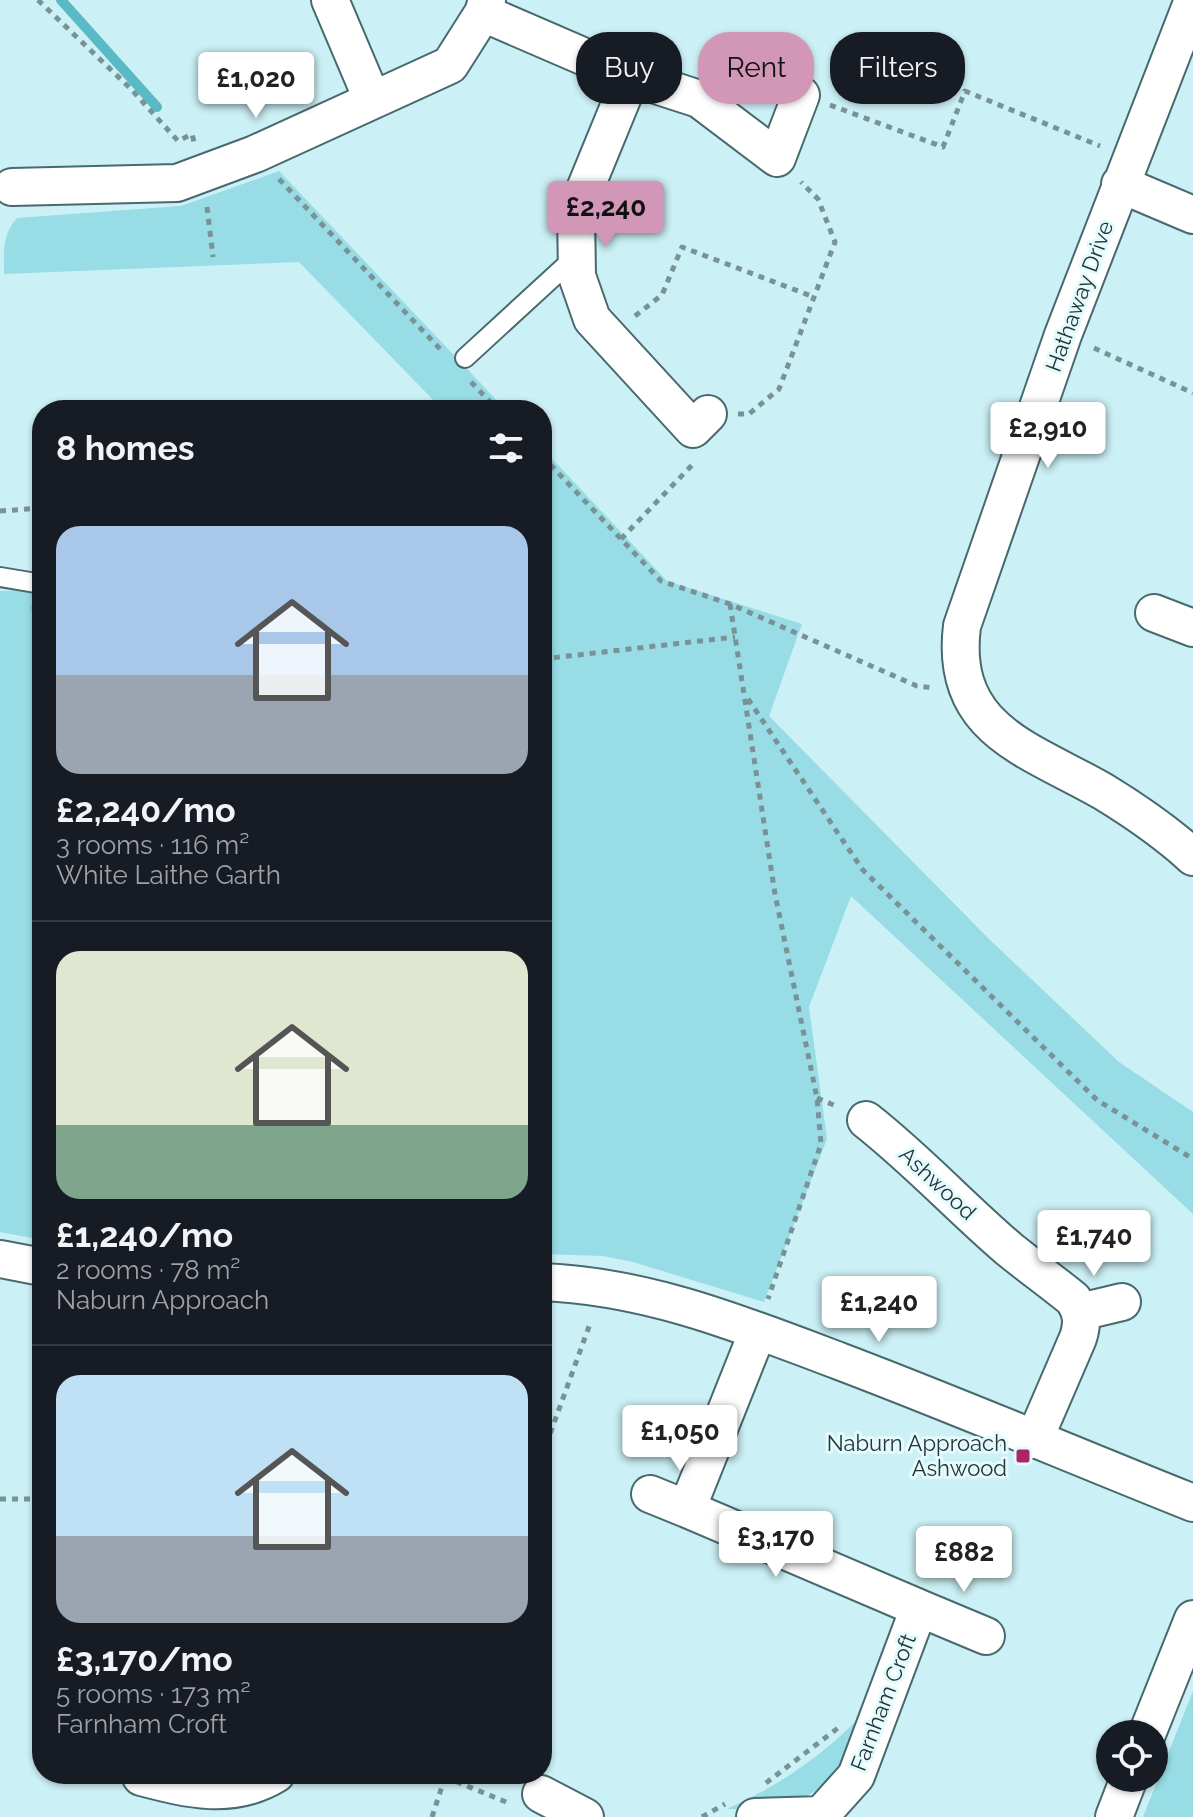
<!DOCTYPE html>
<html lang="en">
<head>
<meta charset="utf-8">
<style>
  :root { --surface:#171b24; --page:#20242c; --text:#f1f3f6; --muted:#9ea1a6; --line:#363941; --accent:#d296b6 }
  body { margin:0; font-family:Raleway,sans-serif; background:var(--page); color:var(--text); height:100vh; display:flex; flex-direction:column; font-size:30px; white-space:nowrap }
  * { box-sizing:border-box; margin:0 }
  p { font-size:26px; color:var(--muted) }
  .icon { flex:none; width:44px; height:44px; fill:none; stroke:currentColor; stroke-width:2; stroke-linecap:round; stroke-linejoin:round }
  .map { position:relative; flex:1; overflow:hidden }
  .side { position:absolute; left:32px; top:400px; width:520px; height:1384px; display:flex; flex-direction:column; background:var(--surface); border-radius:32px; box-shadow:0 2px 6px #0004 }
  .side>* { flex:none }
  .hud { position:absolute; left:576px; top:32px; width:496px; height:72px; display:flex; gap:16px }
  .tools { position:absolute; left:1096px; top:1720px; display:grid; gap:16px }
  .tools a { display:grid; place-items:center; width:72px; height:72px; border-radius:50%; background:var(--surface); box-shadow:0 2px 6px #0004; font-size:40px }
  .price { position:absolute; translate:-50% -68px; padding:0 18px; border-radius:8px; background:#fff; color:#222; font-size:26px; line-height:52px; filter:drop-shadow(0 2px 4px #0008) }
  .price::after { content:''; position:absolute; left:50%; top:48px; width:24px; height:18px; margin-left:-12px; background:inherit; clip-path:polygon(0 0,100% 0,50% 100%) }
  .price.active { background:var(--accent); color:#111 }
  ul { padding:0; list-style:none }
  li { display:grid; align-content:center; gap:16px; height:424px; padding:0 24px }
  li+li { border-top:2px solid var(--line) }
  li span { display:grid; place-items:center; height:248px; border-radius:24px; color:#555 }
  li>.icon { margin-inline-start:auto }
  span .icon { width:144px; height:144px; fill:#fffc; stroke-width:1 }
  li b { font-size:34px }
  h2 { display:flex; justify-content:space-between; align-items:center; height:96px; padding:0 24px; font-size:34px }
  .pill { padding:0 28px; border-radius:32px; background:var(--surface); box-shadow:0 2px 6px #0004; font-size:28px; line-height:72px }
  .pill.active { background:var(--accent); color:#111 }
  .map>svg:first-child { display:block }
  .green { fill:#98dce5 }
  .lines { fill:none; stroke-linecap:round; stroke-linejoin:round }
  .stream { stroke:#59bac5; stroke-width:10 }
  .lane-casing { stroke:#48696e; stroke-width:22 }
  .street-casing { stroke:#48696e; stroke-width:40 }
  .path { stroke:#799296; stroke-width:5; stroke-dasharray:6 6; stroke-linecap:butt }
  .lane { stroke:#fff; stroke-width:18 }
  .street { stroke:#fff; stroke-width:36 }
  .poi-dot { fill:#ac2468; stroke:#e4fbfd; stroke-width:3 }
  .labels { text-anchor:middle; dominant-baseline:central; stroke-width:6; stroke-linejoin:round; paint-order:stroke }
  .street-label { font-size:22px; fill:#263436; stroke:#e4fbfd }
  .poi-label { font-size:22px; fill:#263436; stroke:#e4fbfd; text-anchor:end }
</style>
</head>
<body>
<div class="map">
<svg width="1193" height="1817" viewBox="0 0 1193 1817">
  <rect width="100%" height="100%" fill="#cbf0f5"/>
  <!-- green -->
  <path class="green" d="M279,171l227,239h-63l-144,-148 -295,12c0,-22 -2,-39 13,-56l164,-12z
    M542,448l125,133 135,43 -33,92 220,223 130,123 74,50v102l-342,-318 -42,111 18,132 -63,163 -131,-40 -30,-6 -61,-2z
    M37,590l5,3v647l-42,-8v-641z
    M1193,1691v126h-50z
    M866,1711c-4,12 -7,24 -12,36 -13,33 -49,55 -83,61 -14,3 -30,1 -44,1 54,-24 98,-55 139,-98z"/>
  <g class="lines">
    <!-- stream -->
    <path class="stream" d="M61,0l96,107"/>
    <!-- lane casing -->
    <g class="lane-casing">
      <path id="lane" d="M465,358l110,-101
        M0,577l42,7"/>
    </g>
    <!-- street casing -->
    <g class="street-casing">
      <path id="street" d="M330,0l42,99
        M1193,0l-130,335 -101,291c-13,105 68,123 142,166 31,19 63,41 89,65
        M483,13l148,64 68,22 78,59 24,-63
        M631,77l-55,134 1,65 15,43 101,110 15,-15
        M1120,184l73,31
        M12,187l165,-4 78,-29 195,-89 33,-52 4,-13
        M1154,613l39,15
        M866,1120c51,40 94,87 143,129 21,17 43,33 64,50 9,13 10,24 5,39l-44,102
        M0,1259l42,8
        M542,1282c105,4 199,42 297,79 119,45 236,95 354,142
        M1080,1312l42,-10
        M650,1494l37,15
        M919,1608l67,28
        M1147,1734l46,-115
        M141,1777c46,12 91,24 135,-3
        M541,1794l44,23
        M755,1817l66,-2 35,-39 63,-168 -232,-99 71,-178
        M1114,1817l15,-39"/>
    </g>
    <!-- path -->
    <path class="path" d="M38,0l93,89 47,52 14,-7 2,8
      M830,105l113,42 22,-56 135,55
      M279,179l163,172
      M207,207l6,50
      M635,316l27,-21 20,-48 132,50
      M1094,348l99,45
      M471,382l27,28
      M738,414h11l30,-25 56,-147 -17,-43 -17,-17
      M542,456l119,125 69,23 187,82 18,2
      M0,511l42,-3
      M621,539l74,-77
      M730,604l45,290 42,204 4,46 -53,155
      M34,606l3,34 5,1
      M542,659l193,-22
      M748,699l114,170 235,231 96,59
      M817,1098l19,8
      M542,1456l49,-135
      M0,1499h42
      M445,1777l66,27
      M766,1783l72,-55
      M432,1817l14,-43
      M702,1817l23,-13"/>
    <!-- lane -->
    <use href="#lane" class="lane"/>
    <!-- street -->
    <use href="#street" class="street"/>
  </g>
  <!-- markers -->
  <rect class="poi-dot" x="1015" y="1448" width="16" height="16" rx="4"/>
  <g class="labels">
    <!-- street labels -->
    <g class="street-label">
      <text transform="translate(1079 296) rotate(-70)">Hathaway Drive</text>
      <text transform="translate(938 1183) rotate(43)">Ashwood</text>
      <text transform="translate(883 1702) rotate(-69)">Farnham Croft</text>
    </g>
    <!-- poi labels -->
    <g class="poi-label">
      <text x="1007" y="1443">Naburn Approach<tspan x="1007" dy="25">Ashwood</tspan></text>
    </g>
  </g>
</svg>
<div class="tools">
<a><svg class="icon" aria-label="locate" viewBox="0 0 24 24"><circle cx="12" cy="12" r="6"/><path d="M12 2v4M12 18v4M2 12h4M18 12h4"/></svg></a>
</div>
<b class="price" style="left:256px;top:120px">£1,020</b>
<b class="price active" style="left:606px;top:249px">£2,240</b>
<b class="price" style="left:1048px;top:470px">£2,910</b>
<b class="price" style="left:1094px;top:1278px">£1,740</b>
<b class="price" style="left:879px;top:1344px">£1,240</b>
<b class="price" style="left:680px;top:1473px">£1,050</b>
<b class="price" style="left:776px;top:1579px">£3,170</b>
<b class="price" style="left:964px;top:1594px">£882</b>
<div class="hud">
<a class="pill">Buy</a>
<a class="pill active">Rent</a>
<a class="pill">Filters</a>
</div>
<section class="side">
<h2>8 homes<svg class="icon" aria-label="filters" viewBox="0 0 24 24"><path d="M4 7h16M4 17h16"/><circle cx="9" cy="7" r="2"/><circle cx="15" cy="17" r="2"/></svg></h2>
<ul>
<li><span style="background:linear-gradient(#a9c7e8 60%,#9aa5b1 0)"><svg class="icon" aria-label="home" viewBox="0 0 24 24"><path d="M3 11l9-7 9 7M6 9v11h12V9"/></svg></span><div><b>£2,240/mo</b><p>3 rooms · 116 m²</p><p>White Laithe Garth</p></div></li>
<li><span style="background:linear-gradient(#dfe7d0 70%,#7fa58c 0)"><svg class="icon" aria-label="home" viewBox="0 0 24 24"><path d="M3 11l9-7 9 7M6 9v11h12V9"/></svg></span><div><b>£1,240/mo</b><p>2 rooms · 78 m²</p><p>Naburn Approach</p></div></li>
<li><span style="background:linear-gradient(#bfe0f5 65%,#9aa5b1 0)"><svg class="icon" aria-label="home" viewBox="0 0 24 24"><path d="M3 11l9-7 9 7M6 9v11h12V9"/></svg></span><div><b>£3,170/mo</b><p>5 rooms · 173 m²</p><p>Farnham Croft</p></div></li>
</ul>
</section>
</div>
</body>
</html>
